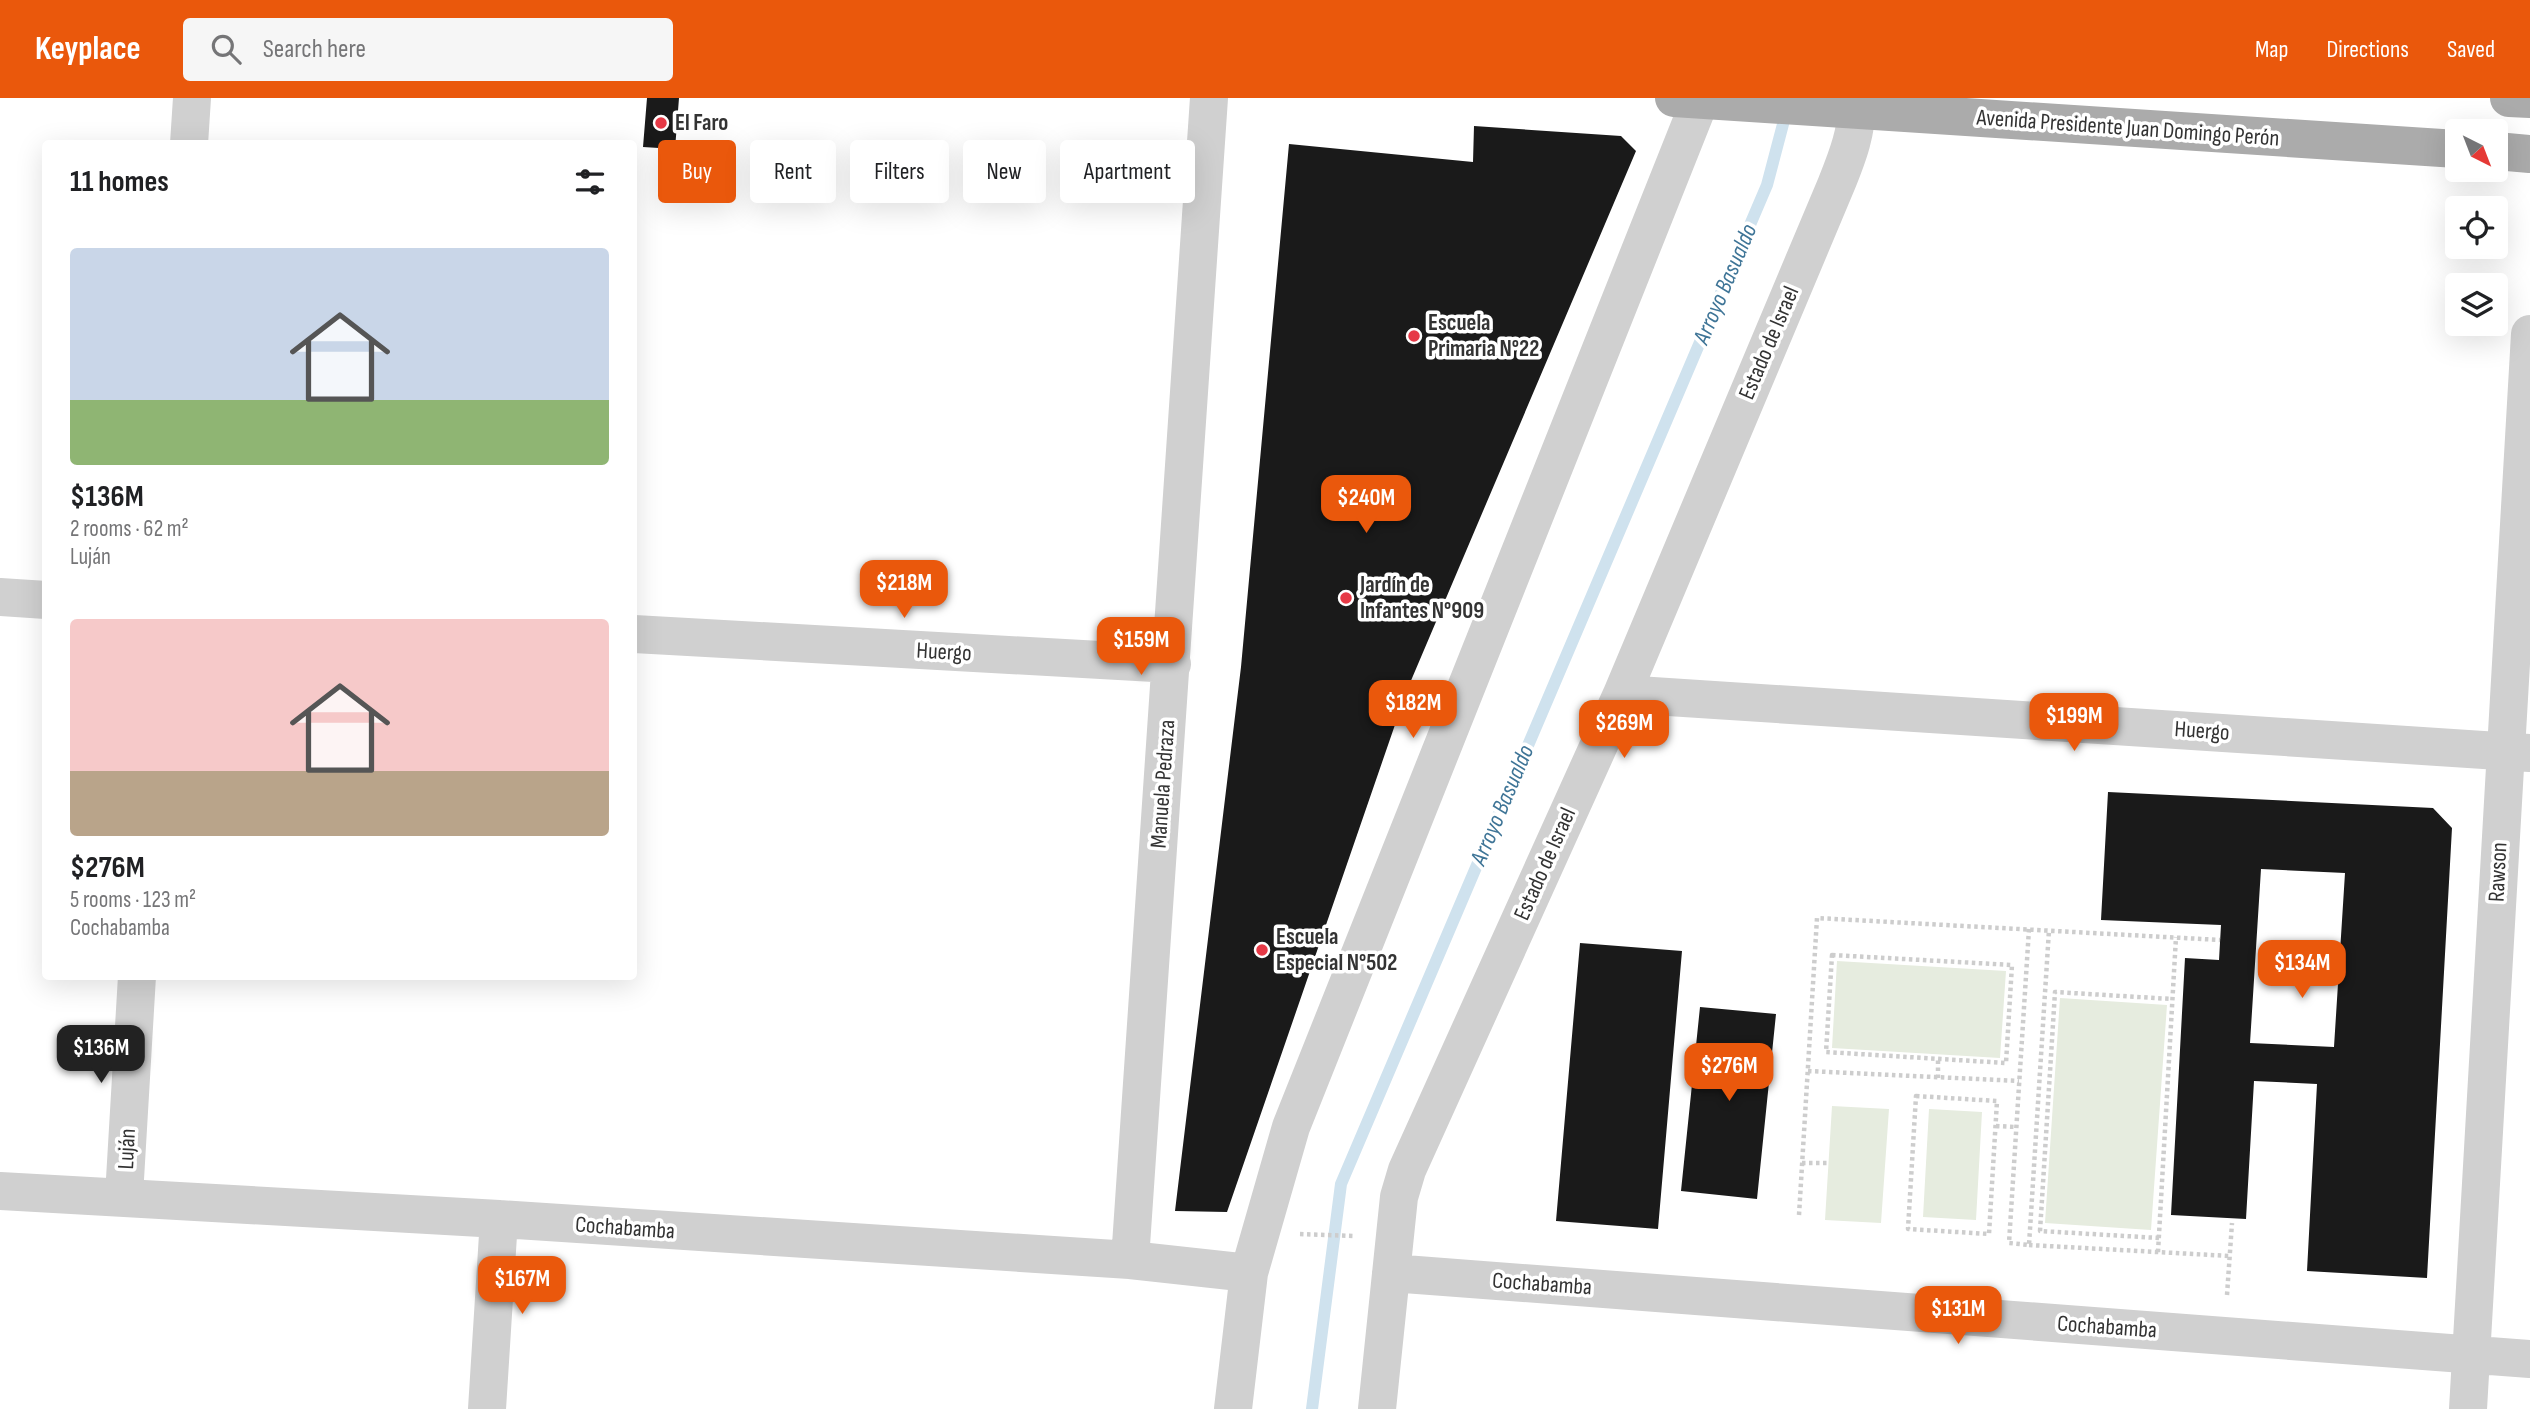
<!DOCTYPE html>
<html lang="en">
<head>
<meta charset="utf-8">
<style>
  :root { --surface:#fff; --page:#f6f6f6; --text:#202124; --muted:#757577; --accent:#ea580c }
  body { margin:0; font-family:"Sofia Sans Condensed",sans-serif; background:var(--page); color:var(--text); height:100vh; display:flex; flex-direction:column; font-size:26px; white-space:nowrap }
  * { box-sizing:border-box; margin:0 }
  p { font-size:23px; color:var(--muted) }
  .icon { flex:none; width:38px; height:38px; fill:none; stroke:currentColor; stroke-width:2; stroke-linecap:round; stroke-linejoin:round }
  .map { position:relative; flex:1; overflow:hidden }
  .side { position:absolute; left:42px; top:42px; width:595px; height:840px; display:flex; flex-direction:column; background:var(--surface); border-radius:7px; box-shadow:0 7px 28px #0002 }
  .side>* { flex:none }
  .guide { position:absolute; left:658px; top:42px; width:665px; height:63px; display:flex; gap:14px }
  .needle { width:46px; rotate:138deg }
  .tools { position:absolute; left:2445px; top:21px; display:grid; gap:14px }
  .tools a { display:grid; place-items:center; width:63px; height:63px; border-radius:7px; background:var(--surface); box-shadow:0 7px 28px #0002; font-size:35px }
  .price { position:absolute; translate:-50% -60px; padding:0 16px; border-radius:14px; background:var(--accent); color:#fff; font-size:23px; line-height:46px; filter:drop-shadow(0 2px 4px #0008) }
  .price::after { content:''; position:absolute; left:50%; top:42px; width:21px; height:16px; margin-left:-10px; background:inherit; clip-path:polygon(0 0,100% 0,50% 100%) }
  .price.on { background:#222; color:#fff }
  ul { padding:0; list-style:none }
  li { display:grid; align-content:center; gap:14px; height:371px; padding:0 28px }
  li span { display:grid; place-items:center; height:217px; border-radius:7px; color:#555 }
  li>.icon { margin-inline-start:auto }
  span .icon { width:126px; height:126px; fill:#fffc; stroke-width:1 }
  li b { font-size:30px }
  h2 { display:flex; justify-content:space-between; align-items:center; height:84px; padding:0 28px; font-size:30px }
  .pill { padding:0 24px; border-radius:7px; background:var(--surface); box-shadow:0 7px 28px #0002; font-size:24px; line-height:63px }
  .pill.on { background:var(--accent); color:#fff }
  header { display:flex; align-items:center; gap:42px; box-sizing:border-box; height:98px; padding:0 35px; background:var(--accent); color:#fff }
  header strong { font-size:33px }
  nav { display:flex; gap:38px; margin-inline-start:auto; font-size:24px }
  .search { width:490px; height:63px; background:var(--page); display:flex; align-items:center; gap:18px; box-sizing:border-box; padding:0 24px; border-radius:7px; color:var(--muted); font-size:26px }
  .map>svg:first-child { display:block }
  .green { fill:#e6ecdf }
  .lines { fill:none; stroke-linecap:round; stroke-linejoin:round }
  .stream { stroke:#cfe2ee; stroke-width:12 }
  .building { fill:#1a1a1a; fill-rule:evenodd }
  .path { stroke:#cdcdcd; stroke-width:4.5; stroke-dasharray:3.5 3.5; stroke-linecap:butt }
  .minor { stroke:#d0d0d0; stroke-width:38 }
  .major { stroke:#ababab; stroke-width:38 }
  .poi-dot { fill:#e63946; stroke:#fff; stroke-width:2.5 }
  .labels { text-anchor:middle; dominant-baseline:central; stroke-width:7; stroke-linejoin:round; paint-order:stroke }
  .poi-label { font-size:23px; font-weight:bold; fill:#333; stroke:#fff; text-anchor:start }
  .street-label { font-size:23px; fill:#333; stroke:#fff }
  .water-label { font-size:24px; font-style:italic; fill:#3f7597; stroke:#fff }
</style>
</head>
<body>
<header>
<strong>Keyplace</strong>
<div class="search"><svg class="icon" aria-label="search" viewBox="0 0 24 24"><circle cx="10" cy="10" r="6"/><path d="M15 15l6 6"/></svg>Search here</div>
<nav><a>Map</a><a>Directions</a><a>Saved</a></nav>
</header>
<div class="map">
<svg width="2530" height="1311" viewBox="0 0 2530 1311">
  <rect width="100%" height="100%" fill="#fff"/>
  <!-- green -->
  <path class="green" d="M1837,863l169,10 -6,87 -168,-10z
    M2060,900l107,7 -16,225 -106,-7z
    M1832,1008l57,3 -8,114 -56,-3z
    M1929,1011l53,3 -6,108 -53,-3z"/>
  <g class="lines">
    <!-- stream -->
    <path class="stream" d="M1312,1311l29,-225 426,-999 20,-76"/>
  </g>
  <!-- building -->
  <path class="building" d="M647,0h32l-4,51 -32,-2z
    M1474,28l147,10 15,15 -229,539 -180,522 -52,-1 66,-544 48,-523 184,18z
    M2108,694l325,16 19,20 -25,450 -120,-7 10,-187 -63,-3 -8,138 -75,-4 14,-257 34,2 2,-35 -120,-5zM2261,771l84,4 -11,174 -84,-4z
    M1580,845l102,8 -24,278 -102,-8z
    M1700,909l76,7 -19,185 -76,-8z"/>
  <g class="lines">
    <!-- path -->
    <path class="path" d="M2029,831l-20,314 20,2 20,-315
      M1832,857l180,10 -6,98 -180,-11z
      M1808,973l211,10
      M1938,980v-19
      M1916,998l81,5 -8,133 -81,-5z
      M1996,1028l20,1
      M1802,1065h27
      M1799,1117l18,-297 403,22
      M1300,1136l54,2
      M2159,1140l-119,-7 15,-239 117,7
      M2029,1147l201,11
      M2158,1154l18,-315
      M2227,1197l5,-72"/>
    <!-- minor -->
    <path class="minor" d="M189,46l3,-46
      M0,499l46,3
      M634,536l538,30
      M1622,596l908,59
      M0,1093l499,28 631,41 119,13
      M124,1098l13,-220
      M1130,1162l79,-1162
      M1391,1175l1139,86
      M487,1311l12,-190
      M1233,1311l16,-136 42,-146 410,-1029
      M1377,1311l22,-212 8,-27 215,-476 214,-509c11,-27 23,-57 20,-87
      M2468,1311l62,-1075"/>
    <!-- major -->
    <path class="major" d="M1674,0l783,51
      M2509,0l21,1
      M2496,53l34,3"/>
  </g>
  <!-- markers -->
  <g class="poi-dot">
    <circle cx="661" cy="25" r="7"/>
    <circle cx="1414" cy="238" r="7"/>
    <circle cx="1346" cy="500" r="7"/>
    <circle cx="1262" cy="852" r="7"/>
  </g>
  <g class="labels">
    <!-- poi labels -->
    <g class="poi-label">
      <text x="675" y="25">El Faro</text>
      <text x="1428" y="225">Escuela<tspan x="1428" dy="26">Primaria N°22</tspan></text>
      <text x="1360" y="487">Jardín de<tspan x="1360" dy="26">Infantes N°909</tspan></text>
      <text x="1276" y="839">Escuela<tspan x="1276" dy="26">Especial N°502</tspan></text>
    </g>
    <!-- street labels -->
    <g class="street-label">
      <text transform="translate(2128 30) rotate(4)">Avenida Presidente Juan Domingo Perón</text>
      <text transform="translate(1769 245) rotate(-67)">Estado de Israel</text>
      <text transform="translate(944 554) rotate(3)">Huergo</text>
      <text transform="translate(2202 633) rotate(4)">Huergo</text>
      <text transform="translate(1163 686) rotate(-86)">Manuela Pedraza</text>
      <text transform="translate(1545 766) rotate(-66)">Estado de Israel</text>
      <text transform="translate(2498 774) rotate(-87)">Rawson</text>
      <text transform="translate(127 1051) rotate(-87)">Luján</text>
      <text transform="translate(625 1130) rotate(4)">Cochabamba</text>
      <text transform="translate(1542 1186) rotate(4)">Cochabamba</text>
      <text transform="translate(2107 1229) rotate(4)">Cochabamba</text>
    </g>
    <!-- water labels -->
    <g class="water-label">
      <text transform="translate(1725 186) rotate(-67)">Arroyo Basualdo</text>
      <text transform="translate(1502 707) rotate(-67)">Arroyo Basualdo</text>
    </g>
  </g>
</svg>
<div class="tools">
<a><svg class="needle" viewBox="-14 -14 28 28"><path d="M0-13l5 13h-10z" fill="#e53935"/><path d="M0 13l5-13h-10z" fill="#757577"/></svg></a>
<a><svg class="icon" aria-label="locate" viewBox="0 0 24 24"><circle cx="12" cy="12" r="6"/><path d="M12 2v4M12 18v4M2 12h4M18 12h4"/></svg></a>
<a><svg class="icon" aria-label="layers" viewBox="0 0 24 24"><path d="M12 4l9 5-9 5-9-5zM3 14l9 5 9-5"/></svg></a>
</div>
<b class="price" style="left:1366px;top:437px">$240M</b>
<b class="price" style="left:904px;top:522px">$218M</b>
<b class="price" style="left:1141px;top:579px">$159M</b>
<b class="price" style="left:1413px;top:642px">$182M</b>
<b class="price" style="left:2074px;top:655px">$199M</b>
<b class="price" style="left:1624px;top:662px">$269M</b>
<b class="price" style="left:2302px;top:902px">$134M</b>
<b class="price on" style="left:101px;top:987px">$136M</b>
<b class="price" style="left:1729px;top:1005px">$276M</b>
<b class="price" style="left:522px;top:1218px">$167M</b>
<b class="price" style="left:1958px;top:1248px">$131M</b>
<div class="guide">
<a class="pill on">Buy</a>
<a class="pill">Rent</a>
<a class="pill">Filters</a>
<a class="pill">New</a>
<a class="pill">Apartment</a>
</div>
<section class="side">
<h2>11 homes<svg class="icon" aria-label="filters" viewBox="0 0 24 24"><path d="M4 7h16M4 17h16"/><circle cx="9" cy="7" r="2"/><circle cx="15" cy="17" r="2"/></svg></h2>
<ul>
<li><span style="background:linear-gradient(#c9d6e8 70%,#8fb573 0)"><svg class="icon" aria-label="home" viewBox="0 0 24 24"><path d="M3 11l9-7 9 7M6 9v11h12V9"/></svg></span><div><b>$136M</b><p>2 rooms · 62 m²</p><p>Luján</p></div></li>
<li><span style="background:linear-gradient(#f6c9c9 70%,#b9a48a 0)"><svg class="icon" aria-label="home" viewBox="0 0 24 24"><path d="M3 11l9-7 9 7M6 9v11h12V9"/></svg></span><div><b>$276M</b><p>5 rooms · 123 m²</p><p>Cochabamba</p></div></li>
</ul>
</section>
</div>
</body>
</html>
